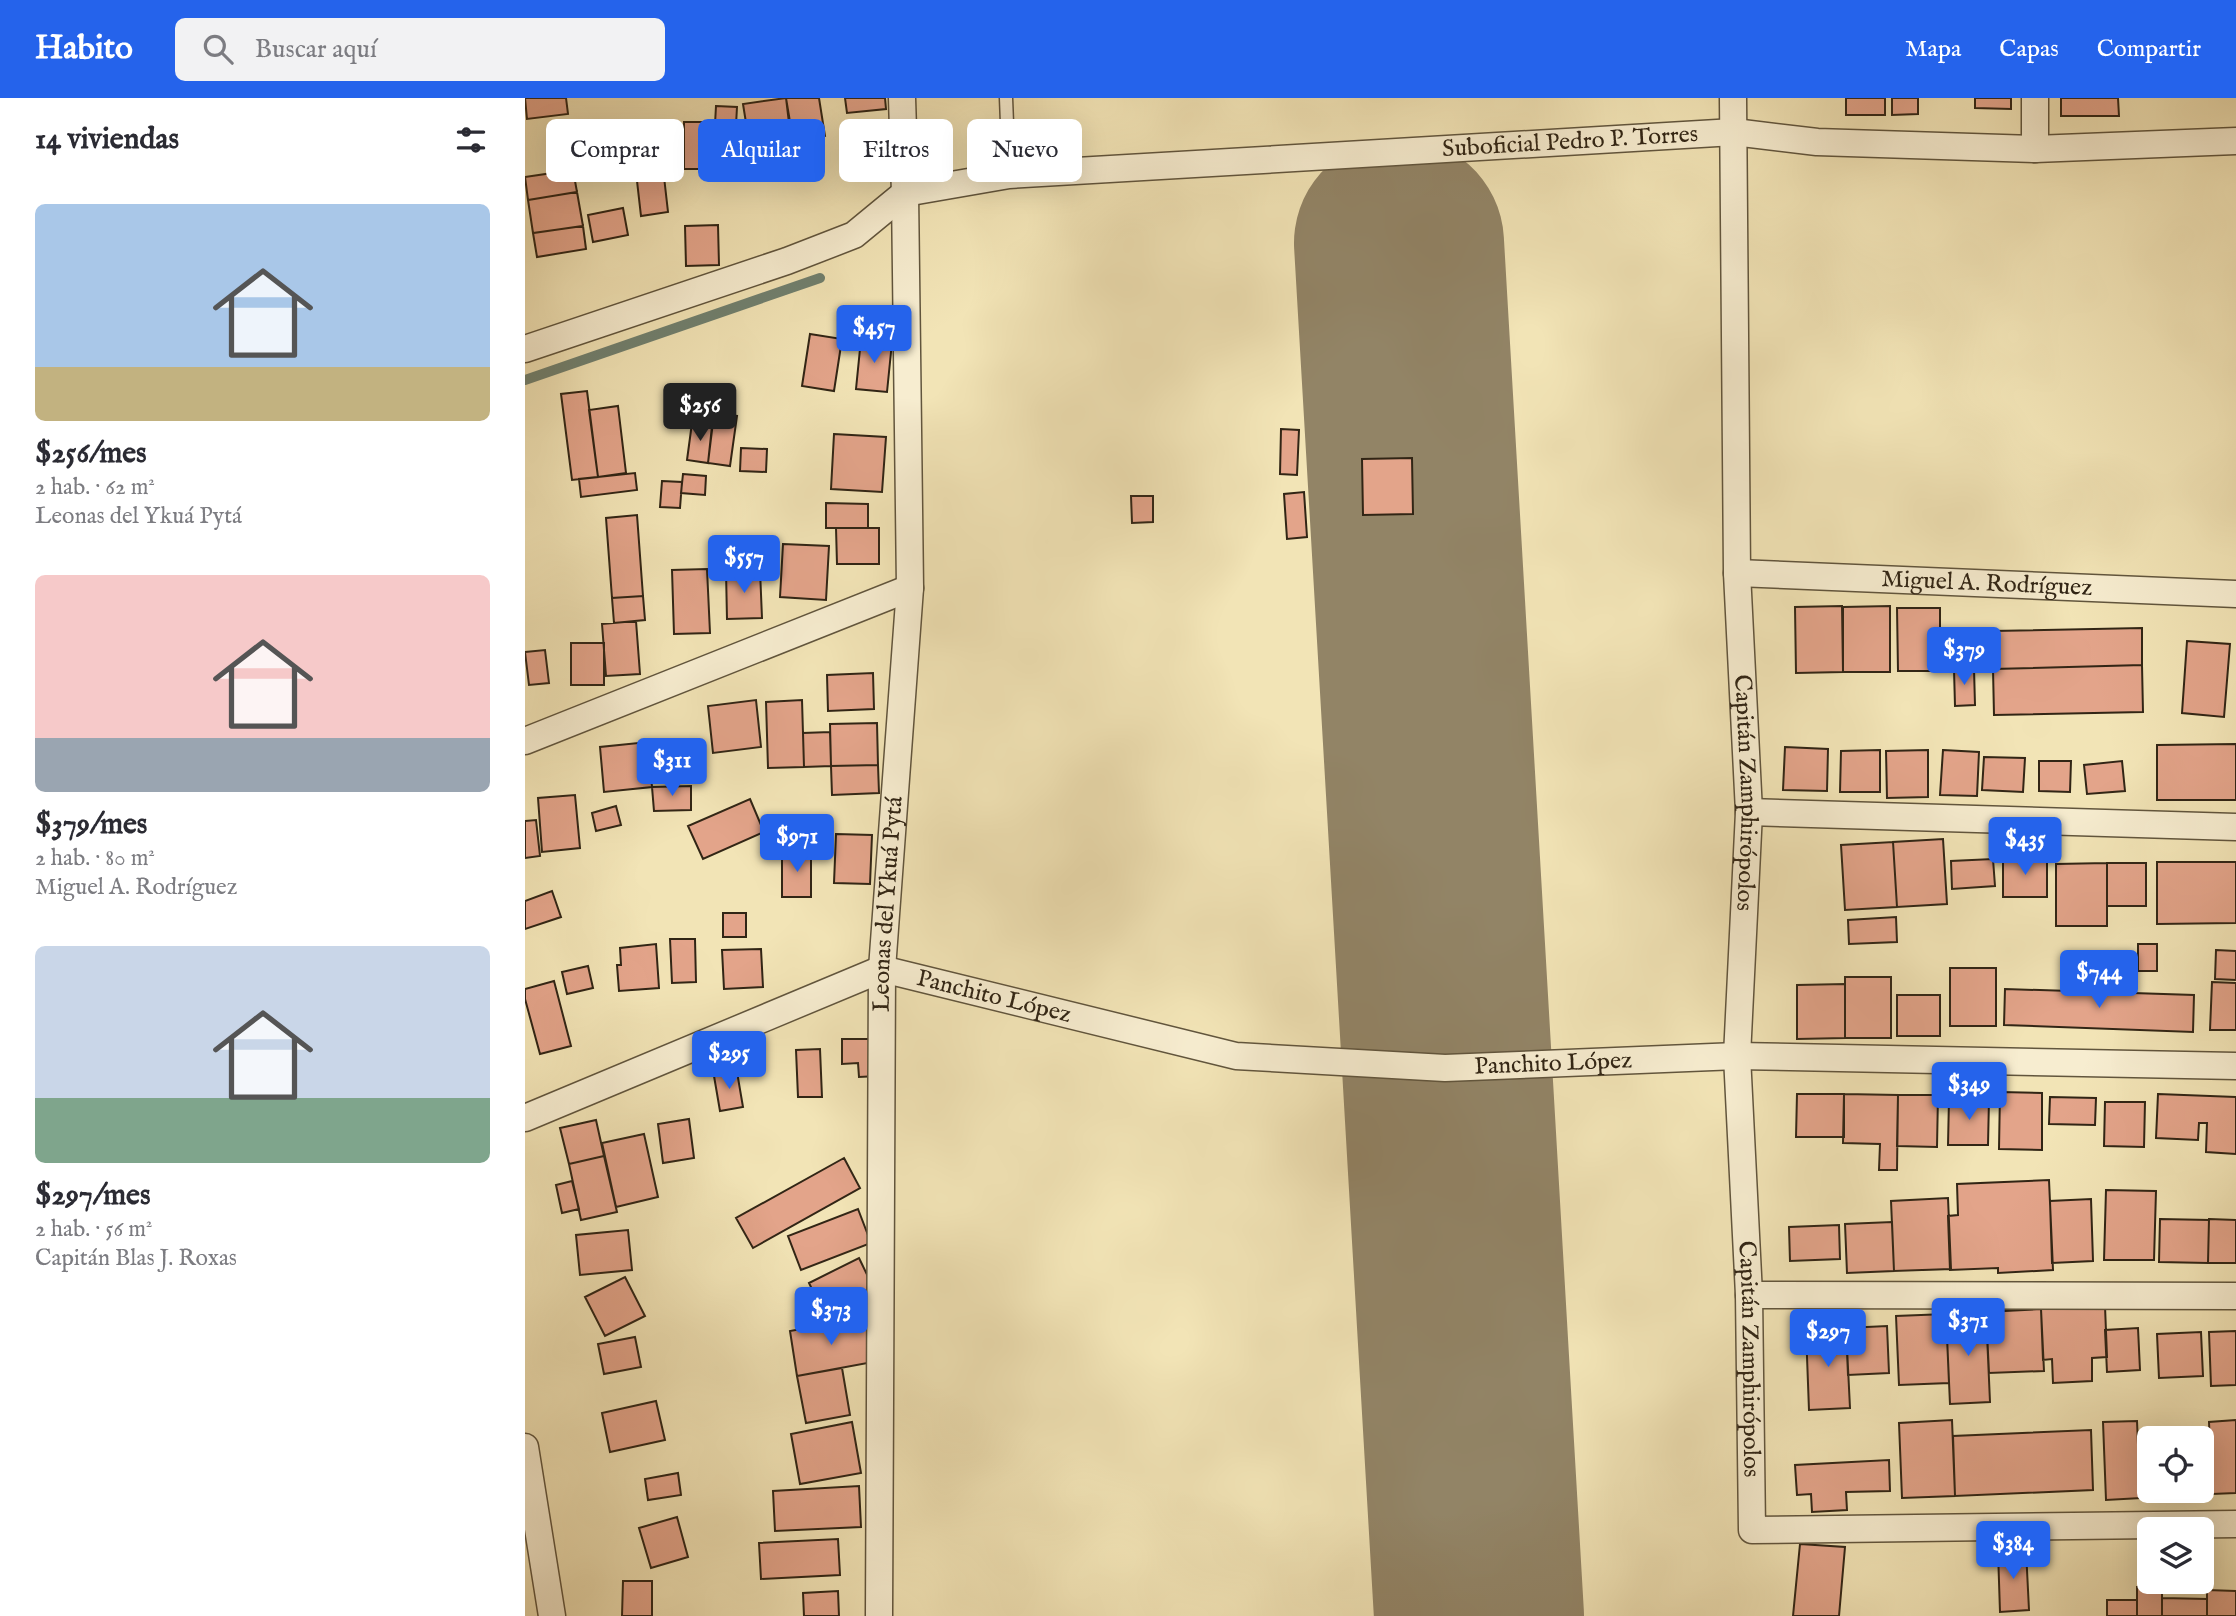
<!DOCTYPE html>
<html lang="es">
<head>
<meta charset="utf-8">
<style>
  :root { --surface:#fff; --page:#f2f2f3; --text:#2b2b33; --muted:#7c7c81; --accent:#2563eb }
  body { margin:0; font-family:"IM FELL English",serif; background:var(--page); color:var(--text); height:100vh; display:flex; flex-direction:column; font-size:26px; white-space:nowrap }
  * { box-sizing:border-box; margin:0 }
  p { font-size:23px; color:var(--muted) }
  .icon { flex:none; width:38px; height:38px; fill:none; stroke:currentColor; stroke-width:2; stroke-linecap:round; stroke-linejoin:round }
  .map { position:relative; flex:1; overflow:hidden }
  .drawer { display:flex; flex-direction:column; background:var(--surface); width:525px }
  .drawer>* { flex:none }
  .banner { position:absolute; left:21px; top:21px; width:665px; height:63px; display:flex; gap:14px }
  .buttons { position:absolute; left:1612px; top:1328px; display:grid; gap:14px }
  .buttons a { display:grid; place-items:center; width:77px; height:77px; border-radius:10px; background:var(--surface); box-shadow:0 7px 28px #0002; font-size:35px }
  .price { position:absolute; translate:-50% -60px; padding:0 16px; border-radius:7px; background:var(--accent); color:#fff; font-size:23px; line-height:46px; filter:drop-shadow(0 2px 4px #0008) }
  .price::after { content:''; position:absolute; left:50%; top:42px; width:21px; height:16px; margin-left:-10px; background:inherit; clip-path:polygon(0 0,100% 0,50% 100%) }
  .price.current { background:#222; color:#fff }
  ul { padding:0; list-style:none }
  li { display:grid; align-content:center; gap:14px; height:371px; padding:0 35px }
  li span { display:grid; place-items:center; height:217px; border-radius:10px; color:#555 }
  li>.icon { margin-inline-start:auto }
  span .icon { width:126px; height:126px; fill:#fffc; stroke-width:1 }
  li b { font-size:30px }
  h2 { display:flex; justify-content:space-between; align-items:center; height:84px; padding:0 35px; font-size:30px }
  .chip { padding:0 24px; border-radius:10px; background:var(--surface); box-shadow:0 7px 28px #0002; font-size:24px; line-height:63px }
  .chip.current { background:var(--accent); color:#fff }
  header { display:flex; align-items:center; gap:42px; box-sizing:border-box; height:98px; padding:0 35px; background:var(--accent); color:#fff }
  header strong { font-size:33px }
  nav { display:flex; gap:38px; margin-inline-start:auto; font-size:24px }
  .search { width:490px; height:63px; background:var(--page); display:flex; align-items:center; gap:18px; box-sizing:border-box; padding:0 24px; border-radius:10px; color:var(--muted); font-size:26px }
  main { display:flex; flex:1; min-height:0 }
  .map>svg:first-child { display:block }
  .lines { fill:none; stroke-linecap:round; stroke-linejoin:round }
  .stream { stroke:#718170; stroke-width:10 }
  .runway { stroke:#928466; stroke-width:210 }
  .building { fill:#e3a48a; stroke:#312515; stroke-width:2 }
  .lane-casing { stroke:#61553d; stroke-width:15 }
  .street-casing { stroke:#61553d; stroke-width:29 }
  .lane { stroke:#f7edd0; stroke-width:12 }
  .street { stroke:#f7edd0; stroke-width:26 }
  .labels { text-anchor:middle; dominant-baseline:central; stroke-width:6; stroke-linejoin:round; paint-order:stroke }
  .street-label { font-size:24px; fill:#312515; stroke:#f7edd0 }
</style>
</head>
<body>
<header>
<strong>Habito</strong>
<div class="search"><svg class="icon" aria-label="search" viewBox="0 0 24 24"><circle cx="10" cy="10" r="6"/><path d="M15 15l6 6"/></svg>Buscar aquí</div>
<nav><a>Mapa</a><a>Capas</a><a>Compartir</a></nav>
</header>
<main>
<section class="drawer">
<h2>14 viviendas<svg class="icon" aria-label="filters" viewBox="0 0 24 24"><path d="M4 7h16M4 17h16"/><circle cx="9" cy="7" r="2"/><circle cx="15" cy="17" r="2"/></svg></h2>
<ul>
<li><span style="background:linear-gradient(#a9c7e8 75%,#c2b280 0)"><svg class="icon" aria-label="home" viewBox="0 0 24 24"><path d="M3 11l9-7 9 7M6 9v11h12V9"/></svg></span><div><b>$256/mes</b><p>2 hab. · 62 m²</p><p>Leonas del Ykuá Pytá</p></div></li>
<li><span style="background:linear-gradient(#f6c9c9 75%,#9aa5b1 0)"><svg class="icon" aria-label="home" viewBox="0 0 24 24"><path d="M3 11l9-7 9 7M6 9v11h12V9"/></svg></span><div><b>$379/mes</b><p>2 hab. · 80 m²</p><p>Miguel A. Rodríguez</p></div></li>
<li><span style="background:linear-gradient(#c9d6e8 70%,#7fa58c 0)"><svg class="icon" aria-label="home" viewBox="0 0 24 24"><path d="M3 11l9-7 9 7M6 9v11h12V9"/></svg></span><div><b>$297/mes</b><p>2 hab. · 56 m²</p><p>Capitán Blas J. Roxas</p></div></li>
</ul>
</section>
<div class="map">
<svg width="1711" height="1518" viewBox="0 0 1711 1518">
  <rect width="100%" height="100%" fill="#f2e4b6"/>
  <filter id="stains"><feTurbulence type="fractalNoise" baseFrequency=".00286" numOctaves="4"/><feColorMatrix values="0 0 0 0 .2 0 0 0 0 .09 0 0 0 0 .02 0 0 0 .5 -.17"/></filter>
  <radialGradient id="worn" r=".72"><stop offset=".6" stop-color="#630" stop-opacity="0"/><stop offset="1" stop-color="#630" stop-opacity=".3"/></radialGradient>
  <g class="lines">
    <!-- stream -->
    <path class="stream" d="M0,282l295,-102"/>
    <!-- runway -->
    <path class="runway" d="M874,145l80,1373"/>
  </g>
  <!-- building -->
  <path class="building" d="M0,0h41l2,16 -41,5z
    M261,0h33l6,38 -32,4z
    M261,0l3,25 -42,6 -4,-25z
    M320,0h40l1,11 -39,4z
    M1321,0h39v17h-39z
    M1367,0h26v16l-26,1z
    M1450,0h36v11l-36,-1z
    M1536,0h57l1,18h-58z
    M191,8l21,1 -2,36 -21,-1z
    M159,24h31l-1,47h-30z
    M256,26l4,21 -35,6 -3,-22z
    M138,70l5,44 -27,4 -5,-44z
    M48,72l4,22 -49,8 -3,-23z
    M52,94l6,34 -50,7 -5,-33z
    M98,110l5,27 -35,7 -5,-27z
    M193,127l1,40 -33,1 -1,-40z
    M58,128l3,23 -49,8 -4,-24z
    M285,236l32,5 -8,52 -32,-5z
    M336,241l31,3 -5,50 -31,-3z
    M62,293l11,86 -26,3 -11,-86z
    M93,308l8,67 -28,4 -9,-67z
    M189,316l23,2 -7,50 -22,-3z
    M167,325l20,3 -4,37 -21,-3z
    M756,331l18,1 -2,45 -17,-1z
    M309,336l52,3 -4,55 -51,-3z
    M216,350l26,1 -1,23 -26,-1z
    M887,360l1,56 -50,1 -1,-56z
    M110,375l2,17 -56,7 -2,-18z
    M158,376l23,2 -1,19 -24,-2z
    M137,383l20,1 -2,26 -20,-1z
    M779,394l3,45 -20,2 -3,-45z
    M606,398h22v26l-21,1z
    M301,405l42,1v24h-42z
    M112,417l6,81 -31,2 -6,-80z
    M311,430h43v36h-42z
    M258,446l46,2 -3,54 -46,-3z
    M182,471l3,64 -36,1 -2,-64z
    M235,472l2,48 -35,1 -1,-48z
    M118,498l2,24 -31,3 -2,-25z
    M1317,508l1,66 -47,1 -1,-66z
    M1365,508v66h-47v-65z
    M1372,510h43v63h-42z
    M111,523l4,53 -34,2 -4,-52z
    M1617,530v37l-149,4 -1,-38z
    M1467,533l1,38h-39l-1,-37z
    M1662,543l43,3 -6,73 -42,-4z
    M46,545h33v42h-33z
    M20,552l4,33 -20,2 -4,-33z
    M1617,567l1,47 -149,3 -1,-46z
    M1429,571h20l1,36 -20,1z
    M348,575l1,36 -46,2 -1,-36z
    M231,602l5,47 -48,6 -5,-47z
    M277,602l2,67 -36,1 -2,-66z
    M352,625l1,42 -47,1 -1,-42z
    M305,634l1,34 -27,1 -1,-34z
    M123,644l4,45 -48,5 -4,-45z
    M1711,646v56h-79v-55z
    M1260,649l43,2 -1,42 -44,-1z
    M1355,652v42h-40l1,-41z
    M1403,652v47l-41,1 -1,-47z
    M1418,652l36,2 -2,44 -37,-1z
    M1459,659l41,1 -2,34 -41,-2z
    M1514,663h32l-1,31 -31,-1z
    M1597,663l3,30 -38,3 -3,-29z
    M353,667l1,28 -47,2 -1,-29z
    M166,688v24l-37,1 -2,-24z
    M50,697l5,53 -38,4 -4,-54z
    M225,701l14,33 -61,27 -15,-33z
    M91,708l5,19 -25,6 -4,-18z
    M11,722l4,36 -15,2v-37z
    M311,736l36,1 -2,49 -36,-1z
    M1418,741l4,65 -50,3 -4,-65z
    M1368,744l4,65 -52,3 -4,-65z
    M286,752v47h-29v-46z
    M1522,758v41h-44v-40z
    M1468,761l2,27 -43,3 -1,-28z
    M1632,764h79v61l-79,1z
    M1582,765h39v43h-39z
    M1582,765v63h-51v-62z
    M27,793l9,26 -36,12v-28z
    M198,815h23v24h-23z
    M1371,819l1,25 -48,2 -1,-24z
    M145,841h25l1,43 -24,1z
    M131,846l3,44 -40,3 -2,-26h4l-1,-17z
    M1613,846h19v27h-19z
    M236,851l2,38 -39,2 -2,-39z
    M1691,852l20,1v29l-21,-1z
    M63,868l5,22 -26,6 -5,-22z
    M1425,870h46v58h-46z
    M1320,879h46v61h-46z
    M29,883l17,65 -31,8 -15,-55v-10z
    M1687,884l24,1v47h-26z
    M1320,886v54l-48,1v-54z
    M1480,891l189,6 -1,37 -189,-7z
    M1372,897h43v41h-43z
    M317,941h34l2,37 -19,1 -1,-14 -16,1z
    M295,951l2,48h-24l-2,-47z
    M212,974l6,35 -23,4 -6,-35z
    M1475,994l42,1v57l-43,-1z
    M1272,996h47v43h-48z
    M1319,996l54,1 -1,75h-18l1,-26 -37,-1z
    M1633,996l78,3v57l-30,-2 1,-29h-8l-1,17 -42,-2z
    M1373,997h40l-1,52 -40,-1z
    M1525,999l46,1 -1,27 -46,-1z
    M1424,1001h40l-1,46h-40z
    M1580,1004h40l-1,45 -40,-1z
    M164,1021l5,39 -31,5 -5,-39z
    M71,1022l8,36 -35,8 -9,-36z
    M119,1036l14,63 -42,10 -14,-64z
    M79,1058l13,56 -36,8 -12,-56z
    M319,1060l16,30 -107,60 -17,-30z
    M1524,1082l4,90 -55,3v-5l-48,2 -2,-54 10,-1 -1,-31z
    M47,1083l7,28 -17,4 -6,-28z
    M1581,1092l50,1 -2,69h-50z
    M1423,1100l3,71 -57,2 -3,-70z
    M1566,1101l2,62 -41,2 -2,-62z
    M333,1111l13,34 -70,27 -13,-34z
    M1635,1121l49,1 -1,43 -49,-1z
    M1684,1121l27,1v43h-28z
    M1367,1124l2,49 -47,2 -2,-49z
    M1314,1127l1,34 -50,2 -1,-34z
    M103,1132l4,40 -52,5 -4,-40z
    M334,1160l14,29 -50,25 -14,-29z
    M100,1179l20,39 -40,20 -20,-39z
    M1580,1208l2,51 -15,1v23l-39,2 -1,-24 -9,1 -2,-51z
    M1516,1211l3,62 -55,2 -3,-61z
    M1461,1214l4,90 -40,2 -4,-90z
    M1421,1216l3,69 -50,2 -3,-69z
    M341,1219l7,45 -76,14 -7,-45z
    M1362,1228l2,47 -41,2 -2,-47z
    M1321,1230l4,80 -41,2 -3,-80z
    M1613,1230l2,42 -33,2 -2,-42z
    M1711,1233v54l-25,1 -2,-54z
    M1676,1234l2,44 -44,2 -2,-44z
    M110,1239l6,30 -37,7 -6,-30z
    M317,1270l8,47 -44,8 -9,-47z
    M131,1303l9,39 -55,12 -8,-39z
    M1427,1322l3,76 -53,2 -3,-75z
    M1711,1322v73l-24,1 -3,-72z
    M1612,1323l2,47h10v23h9l1,6 -53,3 -3,-78z
    M327,1324l9,51 -61,11 -9,-50z
    M1566,1332l2,60 -138,6 -2,-60z
    M1676,1360l2,37 -44,2 -1,-6h43z
    M1364,1362l1,31 -44,1 1,18 -35,2 -1,-18 -14,1 -2,-30z
    M153,1375l3,22 -33,5 -3,-21z
    M334,1388l2,41 -86,4 -2,-40z
    M152,1419l11,40 -37,11 -12,-40z
    M313,1441l2,36 -79,4 -2,-36z
    M1275,1446l45,3 -6,69h-46z
    M1501,1452l3,60 -29,2 -2,-61z
    M98,1483h29v35h-30z
    M1612,1489h25v29h-25z
    M1682,1492l29,1v25h-29z
    M313,1493l1,25h-35l-1,-23z
    M1637,1500l45,1v17h-45z
    M1582,1502h30v16h-30z"/>
  <g class="lines">
    <!-- lane casing -->
    <g class="lane-casing">
      <path id="lane" d="M481,0l3,77"/>
    </g>
    <!-- street casing -->
    <g class="street-casing">
      <g id="street">
        <path id="s1" d="M1208,0l4,475 12,239 -12,244 12,239 3,235 484,-6"/>
        <path d="M1510,51v-51"/>
        <path id="s2" d="M0,251l262,-88 67,-26 51,-42 104,-18 725,-43 83,10 218,7 201,-8"/>
        <path id="s3" d="M1212,475l499,21"/>
        <path d="M0,643l385,-153"/>
        <path d="M1224,714l487,15"/>
        <path id="s4" d="M0,1020l357,-149 354,87 209,12 292,-12 499,10"/>
        <path d="M1224,1197l487,1"/>
        <path d="M0,1349l27,169"/>
        <path id="s5" d="M354,1518l3,-647 28,-381 -5,-395 -3,-95"/>
      </g>
    </g>
    <!-- lane -->
    <use href="#lane" class="lane"/>
    <!-- street -->
    <use href="#street" class="street"/>
  </g>
  <g class="labels">
    <!-- street labels -->
    <g class="street-label">
      <text stroke="none"><textPath href="#s2" startOffset="1082">Suboficial Pedro P. Torres</textPath></text>
      <text stroke="none"><textPath href="#s3" startOffset="250">Miguel A. Rodríguez</textPath></text>
      <text stroke="none"><textPath href="#s1" startOffset="695">Capitán Zamphirópolos</textPath></text>
      <text stroke="none"><textPath href="#s5" startOffset="712">Leonas del Ykuá Pytá</textPath></text>
      <text stroke="none"><textPath href="#s4" startOffset="502">Panchito López</textPath></text>
      <text stroke="none"><textPath href="#s4" startOffset="1069">Panchito López</textPath></text>
      <text stroke="none"><textPath href="#s1" startOffset="1262">Capitán Zamphirópolos</textPath></text>
    </g>
  </g>
  <rect width="100%" height="100%" filter="url(#stains)"/>
  <rect width="100%" height="100%" fill="url(#worn)"/>
</svg>
<div class="buttons">
<a><svg class="icon" aria-label="locate" viewBox="0 0 24 24"><circle cx="12" cy="12" r="6"/><path d="M12 2v4M12 18v4M2 12h4M18 12h4"/></svg></a>
<a><svg class="icon" aria-label="layers" viewBox="0 0 24 24"><path d="M12 4l9 5-9 5-9-5zM3 14l9 5 9-5"/></svg></a>
</div>
<b class="price" style="left:349px;top:267px">$457</b>
<b class="price current" style="left:175px;top:345px">$256</b>
<b class="price" style="left:219px;top:497px">$557</b>
<b class="price" style="left:1439px;top:589px">$379</b>
<b class="price" style="left:147px;top:700px">$311</b>
<b class="price" style="left:272px;top:776px">$971</b>
<b class="price" style="left:1500px;top:779px">$435</b>
<b class="price" style="left:1574px;top:912px">$744</b>
<b class="price" style="left:204px;top:993px">$295</b>
<b class="price" style="left:1444px;top:1024px">$349</b>
<b class="price" style="left:306px;top:1249px">$373</b>
<b class="price" style="left:1443px;top:1260px">$371</b>
<b class="price" style="left:1303px;top:1271px">$297</b>
<b class="price" style="left:1488px;top:1483px">$384</b>
<div class="banner">
<a class="chip">Comprar</a>
<a class="chip current">Alquilar</a>
<a class="chip">Filtros</a>
<a class="chip">Nuevo</a>
</div>
</div>
</main>
</body>
</html>
